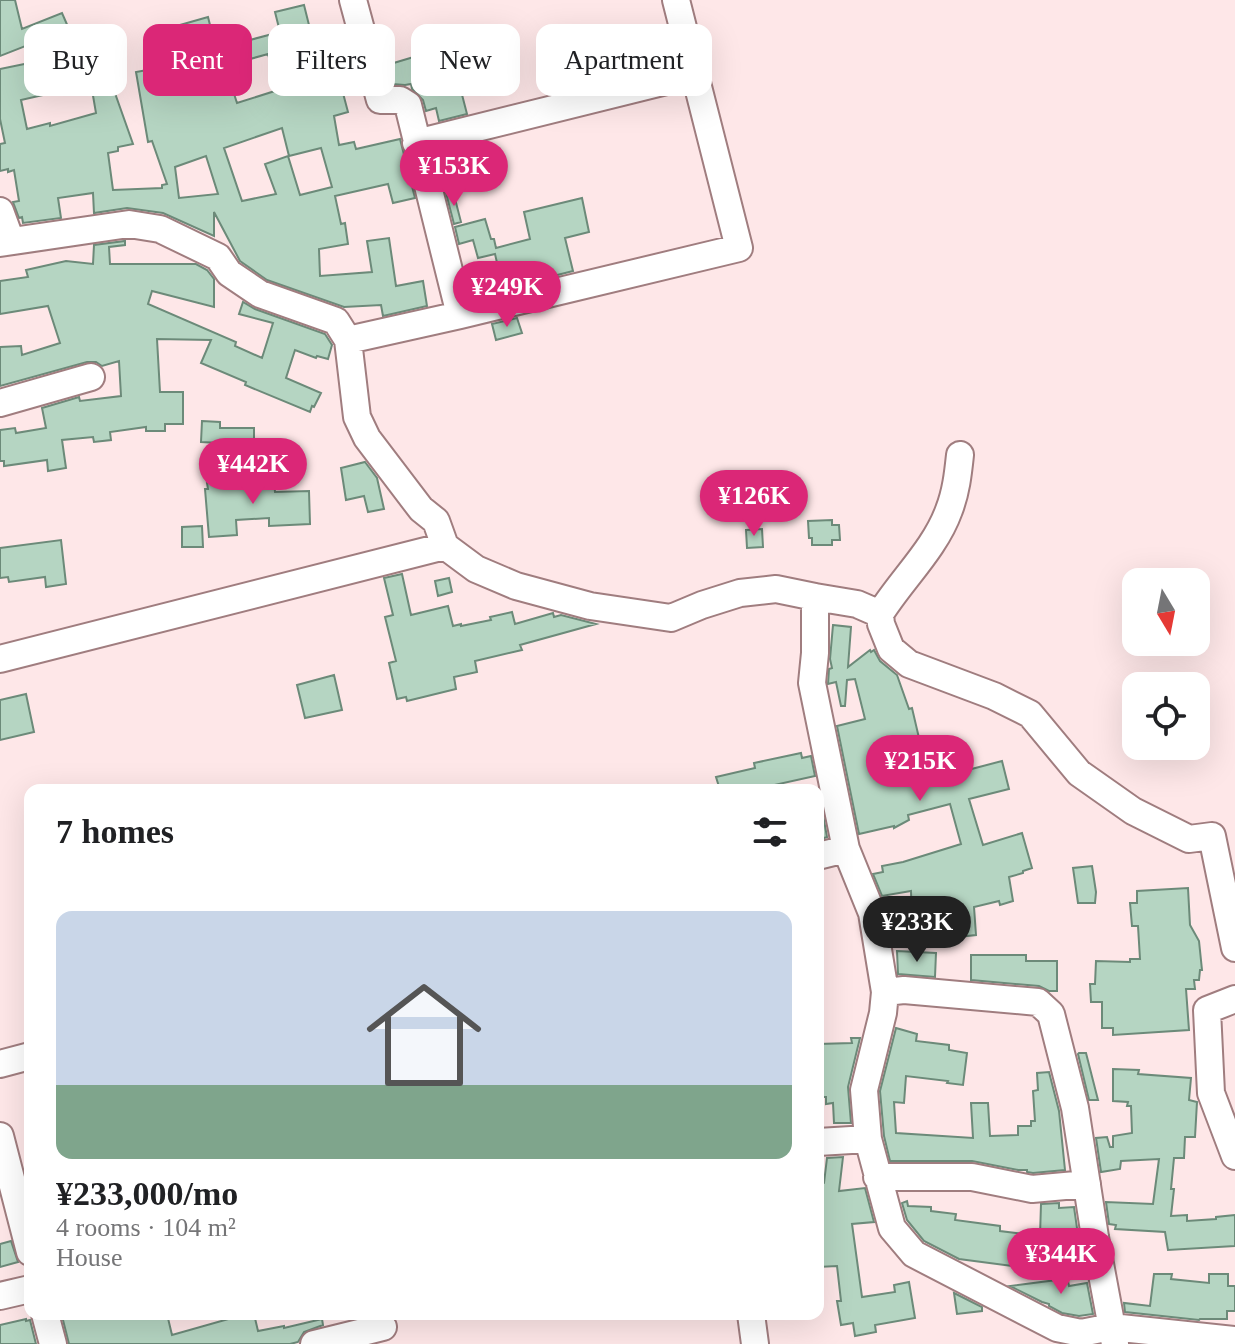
<!DOCTYPE html>
<html lang="en">
<head>
<meta charset="utf-8">
<style>
  :root { --surface:#fff; --page:#f6f6f6; --text:#202124; --muted:#757577; --line:#e0e0e0; --accent:#db2777 }
  body { margin:0; font-family:Georgia,serif; background:var(--page); color:var(--text); height:100vh; display:flex; flex-direction:column; font-size:30px; white-space:nowrap }
  * { box-sizing:border-box; margin:0 }
  p { font-size:26px; color:var(--muted) }
  .icon { flex:none; width:44px; height:44px; fill:none; stroke:currentColor; stroke-width:2; stroke-linecap:round; stroke-linejoin:round }
  .map { position:relative; flex:1; overflow:hidden }
  .details { position:absolute; left:24px; top:784px; width:800px; height:536px; display:flex; flex-direction:column; background:var(--surface); border-radius:16px; box-shadow:0 8px 32px #0002 }
  .details>* { flex:none }
  .top-card { position:absolute; left:24px; top:24px; width:800px; height:72px; display:flex; gap:16px }
  .needle { width:52px; rotate:170deg }
  .fabs { position:absolute; left:1122px; top:568px; display:grid; gap:16px }
  .fabs a { display:grid; place-items:center; width:88px; height:88px; border-radius:16px; background:var(--surface); box-shadow:0 8px 32px #0002; font-size:40px }
  .price { position:absolute; translate:-50% -68px; padding:0 18px; border-radius:28px; background:var(--accent); color:#fff; font-size:26px; line-height:52px; filter:drop-shadow(0 2px 4px #0008) }
  .price::after { content:''; position:absolute; left:50%; top:48px; width:24px; height:18px; margin-left:-12px; background:inherit; clip-path:polygon(0 0,100% 0,50% 100%) }
  .price.on { background:#222; color:#fff }
  ul { padding:0; list-style:none }
  li { display:grid; align-content:center; gap:16px; height:424px; padding:0 32px }
  li+li { border-top:2px solid var(--line) }
  li span { display:grid; place-items:center; height:248px; border-radius:16px; color:#555 }
  li>.icon { margin-inline-start:auto }
  span .icon { width:144px; height:144px; fill:#fffc; stroke-width:1 }
  li b { font-size:34px }
  h2 { display:flex; justify-content:space-between; align-items:center; height:96px; padding:0 32px; font-size:34px }
  .tag { padding:0 28px; border-radius:16px; background:var(--surface); box-shadow:0 8px 32px #0002; font-size:28px; line-height:72px }
  .tag.on { background:var(--accent); color:#fff }
  .map>svg:first-child { display:block }
  .building { fill:#b5d5c2; stroke:#6c8a79; stroke-width:2; fill-rule:evenodd }
  .lines { fill:none; stroke-linecap:round; stroke-linejoin:round }
  .minor-casing { stroke:#a07d7f; stroke-width:30 }
  .minor { stroke:#fff; stroke-width:26 }
</style>
</head>
<body>
<div class="map">
<svg width="1235" height="1344" viewBox="0 0 1235 1344">
  <rect width="100%" height="100%" fill="#fee7e8"/>
  <!-- building -->
  <path class="building" d="M0,0h15l7,29 40,-16 7,16 -69,27z
    M304,5l7,28 -11,3 12,49 27,-7 9,34 -14,4 5,29 15,-3 2,7 44,-10 15,59 -22,5 -5,-19 -53,12 6,28 4,-1 3,21 -29,5 1,27 52,-4 -5,-31 22,-3 7,48 27,-5 4,25 -44,10 -2,-11 -37,2 -77,-27 -27,-19 -26,-49v24l-51,-23 -36,-5 -33,5 -1,-20 -35,5 3,20 -38,5 -1,-6 -3,1 -6,-16 6,-1 -5,-31 -6,2v-3l-8,2v-27l5,-1 -5,-24v-50l78,-16 1,4 21,-6 33,93 -15,3v4l-10,2 5,37 49,-2v-3l5,-1 -15,-43 -4,1 -12,-70 17,-3 1,8 37,-12 -11,-40 28,-8 8,32 64,-17 -5,-20zM268,54l10,36 -41,13 -12,-37zM91,84l5,29 -46,13v-3l-23,6 -6,-29zM282,128l7,28 32,-8 11,39 -32,8 -12,-39 -23,8 11,30 -34,7 -18,-53zM206,156l12,38 -39,4 -4,-31z
    M417,56l3,8 32,-8 15,58 -28,7 -3,-13 -10,3 -3,-11 -11,-11 -1,-5 -6,1 -13,-1 -5,-19z
    M453,191l8,31 -7,2 -8,-31z
    M582,198l7,34 -24,6 8,33 -51,13 -2,-9 -19,5 -6,-26 -17,4 -5,-18 -14,4 -4,-17 30,-8 6,20h3l2,9 34,-9 -6,-27z
    M125,241v4l-16,2 1,17h86l11,6 7,9v28l-62,-16 -4,13 88,38 -1,4 27,12 11,-35 -34,-9 4,-12 12,7 70,25 7,11 -4,14 -11,-3 -1,2 -21,-8 -9,28 35,15 -7,14 -2,-1 -2,6 -65,-27 1,-3 -45,-19 10,-23 -54,-1 3,53h23v32h-18v7h-19v-4l-36,5 1,8 -17,2 -1,-5 -31,3 4,28 -18,3 -1,-11 -43,6v-5h-4v-31l15,-2 1,5 30,-5 -4,-20 37,-11 1,4 41,-5 -2,-35 -17,5 -6,-4h-9l-87,24v-39l21,-1 1,9 38,-12 -12,-37 -48,8v-33l28,-4 -2,-7 40,-9 27,3 1,-19z
    M517,318l5,15 -26,7 -4,-16z
    M202,421l18,1v6h34v19l-14,1v-4l-39,-2z
    M365,462l12,16 7,31 -16,3 -4,-16 -18,4 -5,-32z
    M269,479v3l5,-1 1,11 34,-1 1,33 -41,2v-8l-33,2 1,15 -28,2 -4,-48h3l-1,-6z
    M787,484l2,21 -32,2 -1,-21z
    M832,520v5h7l1,15h-8v5h-20v-7h-3l-1,-17z
    M202,526l1,21h-21v-20z
    M762,529l1,18 -16,1 -1,-18z
    M61,540l5,44 -20,3 -1,-10 -36,5 -1,-5 -8,1v-30z
    M402,574l9,41 37,-9 5,20 8,-2v2l30,-6 -1,-3 22,-5 3,12 38,-11 1,4 7,-2 35,9 -76,21 2,5 -47,11 2,11 -23,5 2,12 -49,12 -1,-4 -9,2 -8,-36 7,-2 -11,-44 8,-2 -9,-37z
    M449,578l3,14 -14,4 -3,-15z
    M833,625l18,2 -3,40 22,-17 1,2 3,-2 6,11 17,14 12,34 3,-1 7,30 -25,6 14,35 31,-8 1,4 19,-5 1,2 42,-11 7,28 -40,10 14,46 39,-12 10,35 -9,3v2l-14,4 4,24 -13,4 -1,-4 -25,6 2,28 -36,4 -1,-16 -27,1 -1,-33 -29,5 -9,-22 10,-2 -1,-6 21,-4 58,-18 -11,-40 -42,11 1,5 -15,8v-2l-35,8 -22,-108 28,-7 -10,-40 -8,1 -2,26h-4l-5,-24 -8,2 1,-15 3,-1 -2,-9z
    M334,675l8,35 -37,8 -8,-33z
    M26,694l8,38 -34,8v-40z
    M801,753l1,5 9,-2 4,20 -63,14h-32l-4,-13 39,-9 -1,-5z
    M822,809l5,28 -9,3v-30z
    M1092,866l4,26 -1,11h-17l-5,-35z
    M1188,888l2,37 9,16 3,29h-2l-1,10h-5l1,9h-9l3,41 -76,5v-7h-11v-26h-11l-1,-18h5l1,-23 34,1v-3h10l-2,-33h-6l-2,-23h7v-12z
    M897,951l39,2 -1,24 -37,-3z
    M971,955h55v6h31v30h-8l-10,-5 -68,-6z
    M896,1028l21,6 -1,7 33,4v5l18,3 -4,32 -16,-2 1,-2 -42,-5 -2,27 -10,-1 2,31 77,5 -2,-35h17l2,33 28,-1v-9h13v-5h4l-2,-30 5,-1 -1,-17 12,-1 10,39 6,59 -32,3 -6,-1v-2h-9l-46,-9h-82l-6,-25 -4,-45z
    M851,1038h9l-12,49 3,36h-17l-1,-20 -7,1v-7h-6l-2,-53 34,-1z
    M1079,1053h7l12,47h-9l-11,-46z
    M1113,1069l26,1 -1,4 53,4 -2,22 8,2 -2,35h-10l-1,21h-10l-3,31h3l-3,27 16,-1v6l29,-2v-2l19,-2v31l-67,4 -3,-18 -50,-3 1,-4 -7,-1 -3,-22 47,2 6,-45 -38,2 -1,8 -19,3 -5,-34 11,-1 3,10h3v-11l19,-3 -1,-27h-4l1,-4 -15,-1z
    M843,1157l-4,34 26,-3 9,34 -22,2 10,73 33,-5 -1,-7 15,-3 6,36 -40,7 1,7 -21,4 -2,-13 -12,2 -4,-24h4l-4,-35 -19,1v-25h3l-3,-58 6,-1 3,-25z
    M907,1201l1,5 23,1v4l25,3 -1,6 45,6v5l40,5 1,-32 18,-1v5l15,-1 4,28 -20,1 -1,36 -98,-13 -35,-18 -17,-21 -5,-17z
    M11,1241l7,21 -18,5v-23z
    M1154,1274h18l-1,5 38,4v-9h19v12h7v25h-8v8h-27l-1,1 -74,-8 -1,-9 26,3z
    M1057,1280v3l11,-2 1,5 18,-3 6,31 -14,2 -17,-3 -13,-7v-2l-7,-2 -32,-16z
    M954,1293l28,14v4l-25,3z
    M70,1314h97l5,21 74,-21h8l4,17 26,-5v2l38,-9 1,6 -19,7 -6,10 -8,2h-221l-7,-28z
    M26,1319v2l4,-1 6,24h-36v-19z"/>
  <g class="lines">
    <!-- minor casing -->
    <g class="minor-casing">
      <path id="minor" d="M353,0l27,100h20l8,5 52,210
        M416,143l279,-69
        M0,211l11,30
        M0,243l129,-19 31,5 58,28 11,16 31,21 76,27 12,19 9,77 10,21 54,71 15,12 9,25 31,23 40,17 74,20 81,12 31,-13 38,-12 36,-4 39,8v56l-3,30 34,166 26,64 13,79 -2,21 -19,77 4,49 24,89 22,26 143,74 24,5 30,-6 124,13
        M348,340l112,-25 279,-67 -63,-248
        M0,403l91,-26
        M960,455c-2,19 -4,37 -11,55 -14,39 -47,69 -69,104l1,10 10,25 18,15 85,32 36,18 49,59 54,38 56,28 23,-3 23,112
        M815,597l42,7 23,10
        M0,659l445,-113
        M818,856l28,-7
        M885,992l19,-2 134,12 13,12 24,94 20,129 20,107
        M1235,999l-28,11 4,83 24,63
        M0,1064l30,-8
        M0,1136l30,116
        M818,1142l50,-3
        M877,1177h95l60,12 55,-5
        M0,1296l30,-7
        M45,1314l8,30
        M751,1314l4,30
        M314,1344l69,-17"/>
    </g>
    <!-- minor -->
    <use href="#minor" class="minor"/>
  </g>
</svg>
<div class="fabs">
<a><svg class="needle" viewBox="-14 -14 28 28"><path d="M0-13l5 13h-10z" fill="#e53935"/><path d="M0 13l5-13h-10z" fill="#757577"/></svg></a>
<a><svg class="icon" aria-label="locate" viewBox="0 0 24 24"><circle cx="12" cy="12" r="6"/><path d="M12 2v4M12 18v4M2 12h4M18 12h4"/></svg></a>
</div>
<b class="price" style="left:454px;top:208px">¥153K</b>
<b class="price" style="left:507px;top:329px">¥249K</b>
<b class="price" style="left:253px;top:506px">¥442K</b>
<b class="price" style="left:754px;top:538px">¥126K</b>
<b class="price" style="left:920px;top:803px">¥215K</b>
<b class="price on" style="left:917px;top:964px">¥233K</b>
<b class="price" style="left:1061px;top:1296px">¥344K</b>
<div class="top-card">
<a class="tag">Buy</a>
<a class="tag on">Rent</a>
<a class="tag">Filters</a>
<a class="tag">New</a>
<a class="tag">Apartment</a>
</div>
<section class="details">
<h2>7 homes<svg class="icon" aria-label="filters" viewBox="0 0 24 24"><path d="M4 7h16M4 17h16"/><circle cx="9" cy="7" r="2"/><circle cx="15" cy="17" r="2"/></svg></h2>
<ul>
<li><span style="background:linear-gradient(#c9d6e8 70%,#7fa58c 0)"><svg class="icon" aria-label="home" viewBox="0 0 24 24"><path d="M3 11l9-7 9 7M6 9v11h12V9"/></svg></span><div><b>¥233,000/mo</b><p>4 rooms · 104 m²</p><p>House</p></div></li>
</ul>
</section>
</div>
</body>
</html>
